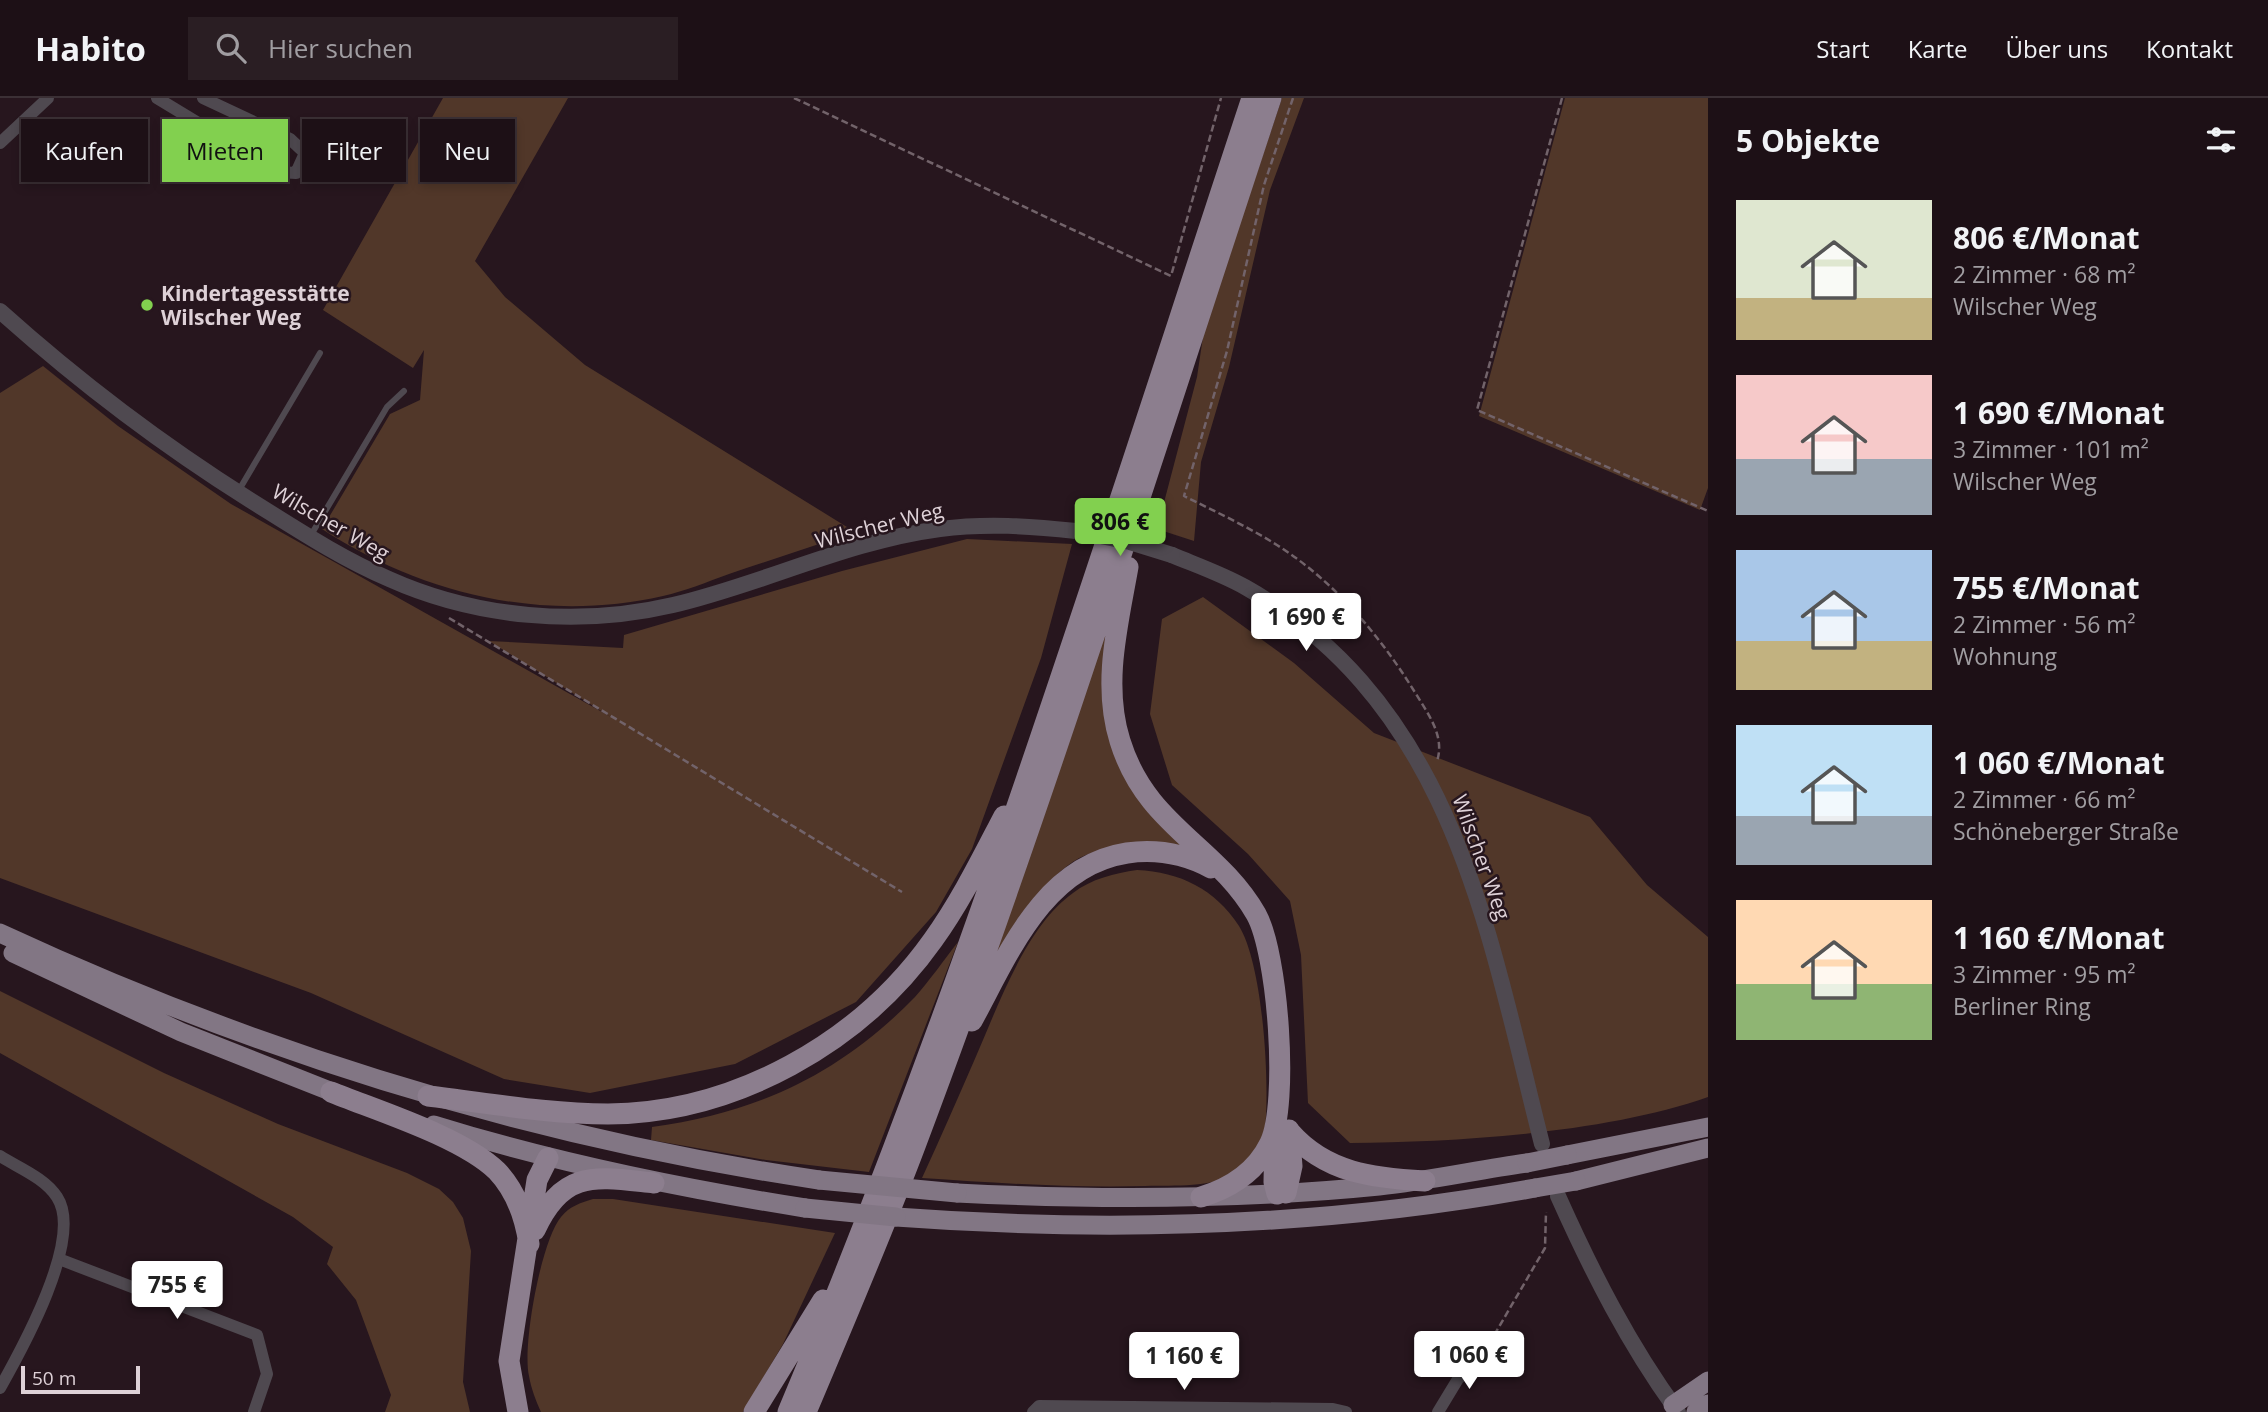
<!DOCTYPE html>
<html lang="de">
<head>
<meta charset="utf-8">
<style>
  :root { --surface:#1d1016; --page:#2a1e23; --text:#f1f3f6; --muted:#a09da1; --line:#3b3035; --accent:#82d04f }
  body { margin:0; font-family:"Open Sans",sans-serif; background:var(--page); color:var(--text); height:100vh; display:flex; flex-direction:column; font-size:26px; white-space:nowrap }
  * { box-sizing:border-box; margin:0 }
  p { font-size:23px; color:var(--muted) }
  .icon { flex:none; width:38px; height:38px; fill:none; stroke:currentColor; stroke-width:2; stroke-linecap:round; stroke-linejoin:round }
  .map { position:relative; flex:1; overflow:hidden }
  .panel { display:flex; flex-direction:column; background:var(--surface); width:560px }
  .panel>* { flex:none }
  .banner { position:absolute; left:21px; top:21px; width:665px; height:63px; display:flex; gap:14px }
  .scale { position:absolute; left:21px; bottom:18px; width:119px; box-sizing:border-box; padding-left:7px; border:4px solid #ded1d7; border-top:0; font-size:19px; line-height:24px; white-space:nowrap; color:#ded1d7; -webkit-text-stroke:5px #27161e; paint-order:stroke }
  .price { position:absolute; translate:-50% -60px; padding:0 16px; border-radius:7px; background:#fff; color:#222; font-size:23px; line-height:46px; filter:drop-shadow(0 2px 4px #0008) }
  .price::after { content:''; position:absolute; left:50%; top:42px; width:21px; height:16px; margin-left:-10px; background:inherit; clip-path:polygon(0 0,100% 0,50% 100%) }
  .price.current { background:var(--accent); color:#111 }
  ul { padding:0; list-style:none }
  li { display:flex; align-items:center; gap:21px; height:175px; padding:0 28px }
  li span { display:grid; place-items:center; flex:none; width:196px; height:140px; border-radius:0px; color:#555 }
  li>.icon { margin-inline-start:auto }
  span .icon { width:84px; height:84px; fill:#fffc; stroke-width:1 }
  li b { font-size:30px }
  h2 { display:flex; justify-content:space-between; align-items:center; height:84px; padding:0 28px; font-size:30px }
  .pill { padding:0 24px; border-radius:0px; background:var(--surface); box-shadow:0 4px 10px #0003,0 0 0 2px var(--line); font-size:24px; line-height:63px }
  .pill.current { background:var(--accent); color:#111 }
  header { display:flex; align-items:center; gap:42px; box-sizing:border-box; height:98px; padding:0 35px; background:var(--surface); border-bottom:2px solid var(--line) }
  header strong { font-size:33px }
  nav { display:flex; gap:38px; margin-inline-start:auto; font-size:24px }
  .search { width:490px; height:63px; background:var(--page); display:flex; align-items:center; gap:18px; box-sizing:border-box; padding:0 24px; border-radius:0px; color:var(--muted); font-size:26px }
  main { display:flex; flex:1; min-height:0 }
  .map>svg:first-child { display:block }
  .green { fill:#513729 }
  .lines { fill:none; stroke-linecap:round; stroke-linejoin:round }
  .path { stroke:#72636a; stroke-width:2.5; stroke-dasharray:7 3.5; stroke-linecap:butt }
  .service { stroke:#4f4950; stroke-width:6 }
  .minor { stroke:#4f4950; stroke-width:12 }
  .tertiary { stroke:#4f4950; stroke-width:16 }
  .primary { stroke:#827684; stroke-width:19 }
  .trunk { stroke:#8c7e8e; stroke-width:21 }
  .tertiary-bridge { stroke:#4f4950; stroke-width:16 }
  .primary-bridge { stroke:#827684; stroke-width:19 }
  .poi-dot { fill:#82d04f; stroke:#27161e; stroke-width:2.5 }
  .labels { text-anchor:middle; dominant-baseline:central; stroke-width:5; stroke-linejoin:round; paint-order:stroke }
  .poi-label { font-size:21px; font-weight:bold; fill:#ded1d7; stroke:#27161e; text-anchor:start }
  .street-label { font-size:21px; fill:#ded1d7; stroke:#27161e }
</style>
</head>
<body>
<header>
<strong>Habito</strong>
<div class="search"><svg class="icon" aria-label="search" viewBox="0 0 24 24"><circle cx="10" cy="10" r="6"/><path d="M15 15l6 6"/></svg>Hier suchen</div>
<nav><a>Start</a><a>Karte</a><a>Über uns</a><a>Kontakt</a></nav>
</header>
<main>
<div class="map">
<svg width="1708" height="1314" viewBox="0 0 1708 1314">
  <rect width="100%" height="100%" fill="#27161e"/>
  <!-- green -->
  <path class="green" d="M443,0h125l-93,163 30,36 80,68 270,167c-42,14 -84,28 -126,42 -22,8 -44,17 -66,22 -119,27 -240,-1 -341,-67l68,-115 30,-14 4,-50 -11,18 -90,-58z
    M1282,0h22l-34,92 -41,177 -28,95 -7,79 -37,-12 40,-152 7,-47z
    M1565,0h143v390l-8,22 -221,-94z
    M43,268l75,60 113,78 380,213 -122,-76 134,7 1,-13 218,-64 125,-32 105,5 -31,114 -69,191 -36,63 -80,90 -121,62 -145,29 -86,-14 -193,-86 -311,-115v-485z
    M1203,499l91,66 80,70 216,84 57,68 61,52v160c-102,36 -250,45 -358,46l-42,-40 -7,-148 -11,-54 -42,-47 -76,-69 -22,-71 12,-95z
    M1112,511l-1,130 86,113c-30,-1 -61,-5 -91,-2 -59,5 -95,90 -121,135z
    M1137,772c43,2 78,19 102,56 24,39 31,156 26,203 -1,14 -14,38 -27,44 -29,15 -61,12 -93,13 -75,2 -148,-3 -223,-8 18,-39 35,-78 52,-117 23,-52 51,-134 99,-168 18,-14 42,-20 64,-23z
    M958,844l-89,230 -103,-12 -115,-20 1,-13c105,-14 188,-53 263,-130 15,-17 29,-37 43,-55z
    M0,893l164,82 114,51 129,49 32,16 14,13 10,16 8,33 -8,131 7,30h-85l6,-17 -35,-95 -29,-36 6,-17 -40,-30 -293,-164z
    M593,1101h20l222,34 -52,111 -40,68h-202c-5,-11 -10,-24 -12,-36 -7,-30 12,-135 32,-159 9,-11 19,-14 32,-18z"/>
  <g class="lines">
    <!-- path -->
    <path class="path" d="M794,0l377,178 50,-178
      M1293,0l-29,87 -37,166 -43,145c38,19 78,37 112,62 49,36 88,84 120,136 13,21 29,43 21,67
      M1562,0l-85,312 231,101
      M449,520l453,274
      M1489,1246l56,-96 1,-36"/>
    <!-- service -->
    <path class="service" d="M239,392l81,-137
      M311,437l76,-128 17,-16"/>
    <!-- minor -->
    <path class="minor" d="M157,0l122,74 17,1 9,-20 -15,-14 -87,-41
      M0,45l48,-45
      M0,1058c19,12 45,22 57,41 27,41 -35,152 -57,191
      M59,1161l198,76 10,39 -13,38
      M1033,1314l6,-6 294,3 13,3
      M1438,1314l20,-33 23,-23"/>
    <!-- tertiary -->
    <path class="tertiary" d="M0,213c78,70 161,133 250,189 45,28 90,58 139,79 87,39 190,48 284,26 90,-21 175,-64 267,-76 46,-6 90,-3 136,2
      M1172,457c24,10 50,19 73,32 209,118 243,345 297,557
      M1558,1098c34,76 71,149 120,216"/>
    <!-- primary -->
    <path class="primary" d="M0,835c261,121 535,205 819,247
      M13,855l168,79 164,65
      M434,1027c122,38 245,63 371,83
      M1567,1057l141,-28
      M1576,1083l132,-33
      M957,1095c140,7 282,7 422,-7 49,-5 98,-16 148,-23
      M896,1119c215,16 427,10 639,-29
      M1673,1307l35,-24
      M1696,1314l12,-8"/>
    <!-- trunk -->
    <path class="trunk" d="M1128,469c-10,57 -26,117 -8,174 26,85 96,104 136,173 22,39 33,189 14,229 -14,29 -39,45 -69,54
      M972,923c36,-66 71,-155 155,-168 29,-4 58,1 84,15
      M331,994c47,19 131,45 166,79 19,20 28,46 32,73
      M428,998c60,7 120,18 180,18 127,-1 252,-71 325,-174 28,-39 49,-82 71,-124
      M1290,1034c36,41 83,46 135,49
      M1275,1038l-1,46 3,12
      M1286,1095l6,-27 -3,-36
      M535,1132c28,-62 62,-53 119,-47
      M518,1314l-9,-51 28,-181 11,-22
      M754,1314l69,-112
      M788,1314c181,-429 318,-873 464,-1314
      M806,1314c37,-88 75,-176 109,-266 130,-345 240,-698 356,-1048"/>
    <!-- tertiary-bridge -->
    <path class="tertiary-bridge" d="M1076,433l54,11 42,13"/>
    <!-- primary-bridge -->
    <path class="primary-bridge" d="M1527,1065l40,-8
      M819,1082l138,13
      M1535,1090l41,-7
      M805,1110l91,9"/>
  </g>
  <!-- markers -->
  <circle class="poi-dot" cx="147" cy="207" r="7"/>
  <g class="labels">
    <!-- poi labels -->
    <g class="poi-label">
      <text x="161" y="195">Kindertagesstätte<tspan x="161" dy="24">Wilscher Weg</tspan></text>
    </g>
    <!-- street labels -->
    <g class="street-label">
      <text transform="translate(331 424) rotate(30)">Wilscher Weg</text>
      <text transform="translate(879 427) rotate(-14)">Wilscher Weg</text>
      <text transform="translate(1482 759) rotate(70)">Wilscher Weg</text>
    </g>
  </g>
</svg>
<div class="scale">50 m</div>
<b class="price current" style="left:1120px;top:460px">806 €</b>
<b class="price" style="left:1306px;top:555px">1 690 €</b>
<b class="price" style="left:177px;top:1223px">755 €</b>
<b class="price" style="left:1469px;top:1293px">1 060 €</b>
<b class="price" style="left:1184px;top:1294px">1 160 €</b>
<div class="banner">
<a class="pill">Kaufen</a>
<a class="pill current">Mieten</a>
<a class="pill">Filter</a>
<a class="pill">Neu</a>
</div>
</div>
<section class="panel">
<h2>5 Objekte<svg class="icon" aria-label="filters" viewBox="0 0 24 24"><path d="M4 7h16M4 17h16"/><circle cx="9" cy="7" r="2"/><circle cx="15" cy="17" r="2"/></svg></h2>
<ul>
<li><span style="background:linear-gradient(#dfe7d0 70%,#c2b280 0)"><svg class="icon" aria-label="home" viewBox="0 0 24 24"><path d="M3 11l9-7 9 7M6 9v11h12V9"/></svg></span><div><b>806 €/Monat</b><p>2 Zimmer · 68 m²</p><p>Wilscher Weg</p></div></li>
<li><span style="background:linear-gradient(#f6c9c9 60%,#9aa5b1 0)"><svg class="icon" aria-label="home" viewBox="0 0 24 24"><path d="M3 11l9-7 9 7M6 9v11h12V9"/></svg></span><div><b>1 690 €/Monat</b><p>3 Zimmer · 101 m²</p><p>Wilscher Weg</p></div></li>
<li><span style="background:linear-gradient(#a9c7e8 65%,#c2b280 0)"><svg class="icon" aria-label="home" viewBox="0 0 24 24"><path d="M3 11l9-7 9 7M6 9v11h12V9"/></svg></span><div><b>755 €/Monat</b><p>2 Zimmer · 56 m²</p><p>Wohnung</p></div></li>
<li><span style="background:linear-gradient(#bfe0f5 65%,#9aa5b1 0)"><svg class="icon" aria-label="home" viewBox="0 0 24 24"><path d="M3 11l9-7 9 7M6 9v11h12V9"/></svg></span><div><b>1 060 €/Monat</b><p>2 Zimmer · 66 m²</p><p>Schöneberger Straße</p></div></li>
<li><span style="background:linear-gradient(#ffd9b3 60%,#8fb573 0)"><svg class="icon" aria-label="home" viewBox="0 0 24 24"><path d="M3 11l9-7 9 7M6 9v11h12V9"/></svg></span><div><b>1 160 €/Monat</b><p>3 Zimmer · 95 m²</p><p>Berliner Ring</p></div></li>
</ul>
</section>
</main>
</body>
</html>
